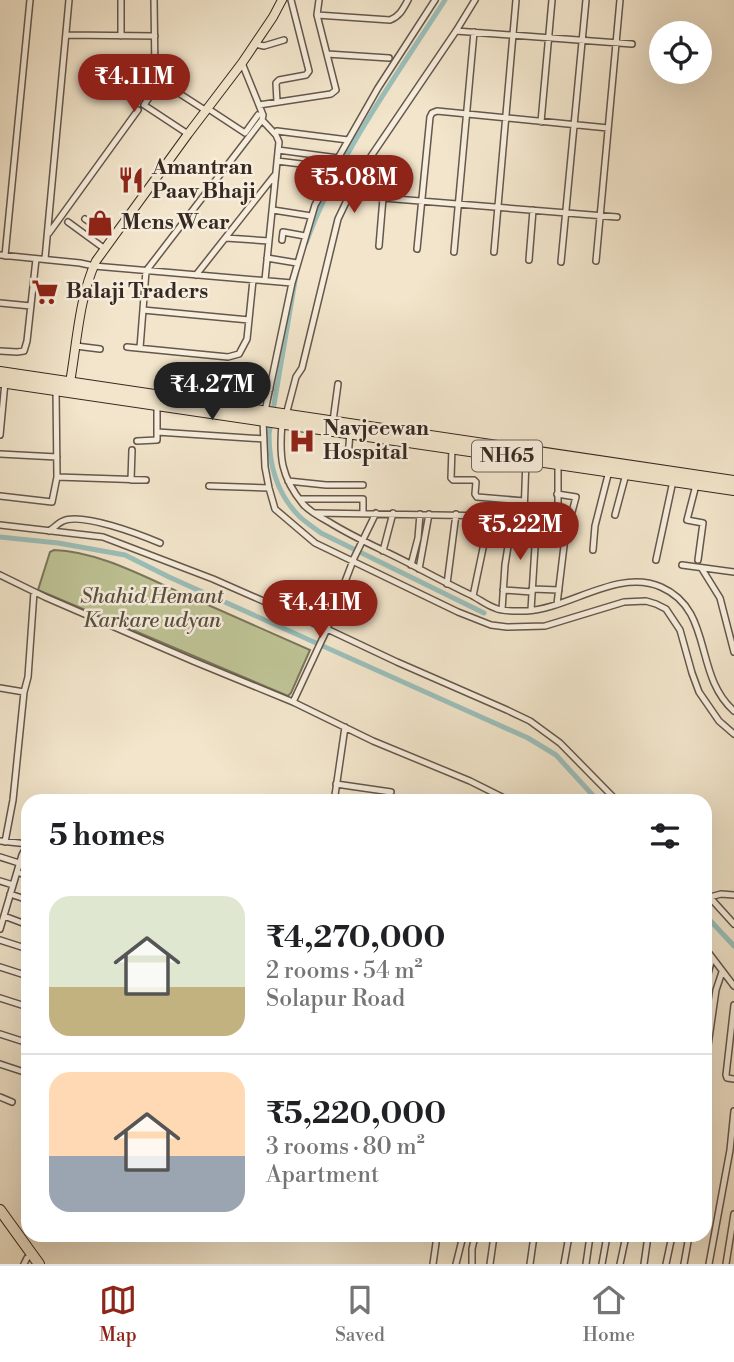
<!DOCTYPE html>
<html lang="en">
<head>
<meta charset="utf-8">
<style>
  :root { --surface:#fff; --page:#f6f6f6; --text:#202124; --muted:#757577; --line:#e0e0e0; --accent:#8f2418 }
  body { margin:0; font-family:"Libre Bodoni",serif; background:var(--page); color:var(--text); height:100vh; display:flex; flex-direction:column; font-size:26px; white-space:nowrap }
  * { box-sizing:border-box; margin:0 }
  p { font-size:23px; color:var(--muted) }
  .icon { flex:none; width:38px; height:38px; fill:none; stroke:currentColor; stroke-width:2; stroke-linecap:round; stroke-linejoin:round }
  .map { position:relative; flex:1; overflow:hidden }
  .details { position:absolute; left:21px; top:794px; width:691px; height:448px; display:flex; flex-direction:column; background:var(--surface); border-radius:21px; box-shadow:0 7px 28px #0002 }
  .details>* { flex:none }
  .controls { position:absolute; left:649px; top:21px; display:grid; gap:14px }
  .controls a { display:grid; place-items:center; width:63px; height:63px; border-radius:50%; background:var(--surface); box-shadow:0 7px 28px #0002; font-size:35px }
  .price { position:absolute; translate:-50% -60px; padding:0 16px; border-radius:24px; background:var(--accent); color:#fff; font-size:23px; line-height:46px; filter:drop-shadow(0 2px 4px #0008) }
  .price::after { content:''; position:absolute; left:50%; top:42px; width:21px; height:16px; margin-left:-10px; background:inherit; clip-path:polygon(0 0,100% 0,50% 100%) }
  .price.active { background:#222; color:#fff }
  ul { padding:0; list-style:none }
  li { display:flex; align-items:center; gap:21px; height:175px; padding:0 28px }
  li+li { border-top:2px solid var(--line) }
  li span { display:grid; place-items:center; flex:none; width:196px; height:140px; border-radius:21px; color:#555 }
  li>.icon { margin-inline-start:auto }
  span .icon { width:84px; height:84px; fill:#fffc; stroke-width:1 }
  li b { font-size:30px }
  h2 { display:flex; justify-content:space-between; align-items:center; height:84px; padding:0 28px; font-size:30px }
  .tabs { display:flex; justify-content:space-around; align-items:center; height:98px; border-top:2px solid var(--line); background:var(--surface); font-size:19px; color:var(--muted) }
  .tabs a { display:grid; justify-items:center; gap:4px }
  .tabs .active { color:var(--accent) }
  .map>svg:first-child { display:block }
  .green { fill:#bec395; stroke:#7a765c; stroke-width:2 }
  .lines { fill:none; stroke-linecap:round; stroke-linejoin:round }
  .canal { stroke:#9bbfba; stroke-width:5 }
  .street-casing { stroke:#65574c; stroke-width:8 }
  .primary-casing { stroke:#362822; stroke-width:10 }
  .highway-casing { stroke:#362822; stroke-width:12 }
  .street { stroke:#f7eedd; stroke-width:5 }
  .primary { stroke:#f2e5cb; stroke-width:8 }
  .highway { stroke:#f2e5cb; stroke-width:10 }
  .labels { text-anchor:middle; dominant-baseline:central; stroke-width:5; stroke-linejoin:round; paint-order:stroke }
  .shield { fill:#f7eedd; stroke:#70635a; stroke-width:2 }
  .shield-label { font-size:19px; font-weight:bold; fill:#362822 }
  .poi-label { font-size:21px; font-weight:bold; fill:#362822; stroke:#f7eedd; text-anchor:start }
  .park-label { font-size:21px; font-style:italic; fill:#584f3f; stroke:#f7eedd }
</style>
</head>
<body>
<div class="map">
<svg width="734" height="1264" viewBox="0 0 734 1264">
  <rect width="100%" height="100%" fill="#f2e5cb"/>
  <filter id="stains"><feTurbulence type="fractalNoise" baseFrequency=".00286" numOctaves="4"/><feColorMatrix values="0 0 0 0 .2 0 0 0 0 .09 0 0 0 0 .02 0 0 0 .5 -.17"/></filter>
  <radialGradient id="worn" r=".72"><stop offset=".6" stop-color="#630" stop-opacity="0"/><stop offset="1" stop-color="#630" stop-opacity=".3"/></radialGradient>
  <!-- green -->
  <path class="green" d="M54,550c42,1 89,26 127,43 43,19 86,38 129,57l-19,43 -3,3 -250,-106 12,-38z"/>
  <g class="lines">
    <!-- canal -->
    <path class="canal" d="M306,243c32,-88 89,-165 139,-243
      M296,275l-27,159c0,30 8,60 30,82 6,6 14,11 22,17l163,80
      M0,537l58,6 67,12 44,22 359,161 28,17 43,47
      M705,915l29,31"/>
    <!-- street casing -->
    <g class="street-casing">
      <path id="street" d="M121,0v36
        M154,0l1,72 5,9 45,29
        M317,15l73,5c10,-4 13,-11 18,-20
        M456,31l176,13
        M67,35l88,1
        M255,44l9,2 20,-6
        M327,54l62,4
        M158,84l-14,21 44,29
        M277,102l-1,-19 3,-3 27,-5 3,-4 -18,-71
        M259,105l72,-11 5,-4 -19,-75 2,-15
        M207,108l38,25 13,-18
        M262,120l14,15 3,7 -14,138
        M541,122l11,-122
        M277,131l71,9
        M278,150l60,8
        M277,161l57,7
        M351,192l32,6 234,19
        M273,210l38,6
        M85,219l28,19
        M68,222l37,27
        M49,233l89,-123
        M226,238l43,3
        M282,240l1,-8 22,4
        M379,246l4,-48
        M417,249l13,-132 2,-4 5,-2 171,17
        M454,252l20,-220
        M494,252l22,-252
        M0,255l80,8 14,3 198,17
        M5,256l25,-256
        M267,258l30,5
        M45,259l24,-259
        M529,260l4,-50
        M596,261l24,-261
        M561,262l25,-262
        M196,275l78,-99
        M0,303l31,3
        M143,310l106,10
        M76,346l24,3
        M127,347l101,10 11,-3 8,-15 6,-59
        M140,348l6,-77 116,-151 1,-5 -21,-52
        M0,351l17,1 7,-1 3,-10 9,-82
        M200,383l70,6
        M265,411l27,-128 23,-78 13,-23 9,-22 41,-72 57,-88
        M286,415l10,-38 6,-9 36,-149 23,-48 95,-140 19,-31
        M263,420l2,47 4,21 6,21 40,34 143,69 33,13 16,2 38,-1 79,-24 22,-1 10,3 10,5 14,21 12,43 7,19 20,29 15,13
        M333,421l5,-37
        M282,424c-3,33 -1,53 21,80 7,8 17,13 26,18 27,17 57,29 85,44 19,10 38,20 57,29 8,4 15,10 24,13 8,4 22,3 31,3 43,-2 92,-43 135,-24 53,23 32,88 73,124
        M157,432l107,7
        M0,435l5,-53
        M137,441l20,-1v-36
        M452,448l-1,30 2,2h21l2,2 -1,12 2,3 47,4
        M0,454l57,3
        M348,457l2,-24
        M57,477l89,3
        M131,480l1,-30
        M288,481l38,4h37
        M696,485l-9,35 16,3 -5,37
        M209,486l60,2
        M557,494l19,3 -4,15 -8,1 -6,-3v-46
        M0,496l52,6 5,-25 -1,-87
        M300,499h63v14
        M316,513l247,4 4,4 -10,83
        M524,515l2,-56
        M615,515l11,-41
        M0,525l103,12 110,42 114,50 70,33 110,48 23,11 30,22 58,59
        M49,531c5,-3 9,-8 14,-10 19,-9 78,14 97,22
        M536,531l18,2v3l11,2
        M593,550l2,-24 14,-55
        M383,551l10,-38
        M656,560l17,-79
        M411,565l7,-27 2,-24
        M682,565l52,7
        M419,569l10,-55
        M702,569l18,29 14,54
        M0,575l45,22 148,64 100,41 80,39 97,40 42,21
        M447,584l9,-70
        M532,589l27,1
        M503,590l29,2
        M473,596l17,-81
        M502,610l3,-45 8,-50
        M531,610l6,-95
        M0,688l24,4 4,-15 6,-85
        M293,702l34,-73 27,-71 22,-45
        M336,784l55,8
        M334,802l11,-75
        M0,841l28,3
        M5,842l8,-42 11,-108
        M0,857l19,6
        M17,872l11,4
        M0,881l13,4
        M705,892l29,32
        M10,894l18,6
        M710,897l11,-3 13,1
        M4,916l24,9
        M0,929l22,-74 2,-4 4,1
        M0,940l28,9
        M705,948l29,38
        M0,967l28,9
        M705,986l7,-28
        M0,998l28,9
        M734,1005l-8,70 1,3 7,1
        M0,1034l28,9
        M0,1064l24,8
        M705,1066l11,-76 6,-18
        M0,1097l12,5
        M705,1150l2,-11
        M24,1264l3,-6
        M433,1264l4,-28
        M456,1264l7,-28
        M472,1264v-15l3,-13
        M490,1264l4,-28
        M530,1264l4,-28
        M564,1264l5,-28
        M586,1264l4,-28
        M602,1264l5,-28
        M620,1264l6,-28
        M644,1264l4,-28
        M666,1264l6,-28
        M684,1264l5,-28
        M709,1264l21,-114 4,-39
        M726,1264l8,-50"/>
    </g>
    <!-- primary casing -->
    <g class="primary-casing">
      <path id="primary" d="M69,388c8,-42 9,-88 27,-127l92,-127 54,-71 31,-46 9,-17"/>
    </g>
    <!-- highway casing -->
    <g class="highway-casing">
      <path id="highway" d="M0,372l734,109
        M0,382l734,108
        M0,1210l39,54"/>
    </g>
    <!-- street -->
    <use href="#street" class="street"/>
    <!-- primary -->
    <use href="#primary" class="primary"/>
    <!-- highway -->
    <use href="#highway" class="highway"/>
  </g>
  <!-- icons -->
  <defs>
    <g id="restaurant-bare" transform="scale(2.1)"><path d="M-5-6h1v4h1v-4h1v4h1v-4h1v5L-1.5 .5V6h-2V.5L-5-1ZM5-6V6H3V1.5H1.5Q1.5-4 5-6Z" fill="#8f2418" stroke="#f7eedd" stroke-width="2.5" paint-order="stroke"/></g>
    <g id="shop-bare" transform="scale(2.1)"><path d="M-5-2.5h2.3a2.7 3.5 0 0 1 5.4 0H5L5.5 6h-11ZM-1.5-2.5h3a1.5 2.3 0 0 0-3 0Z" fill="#8f2418" stroke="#f7eedd" stroke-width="2.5" paint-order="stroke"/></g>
    <g id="supermarket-bare" transform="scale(2.1)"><path d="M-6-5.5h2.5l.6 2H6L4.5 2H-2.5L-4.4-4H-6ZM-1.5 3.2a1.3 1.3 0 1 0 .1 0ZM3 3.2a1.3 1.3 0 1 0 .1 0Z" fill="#8f2418" stroke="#f7eedd" stroke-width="2.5" paint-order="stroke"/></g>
    <g id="hospital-bare" transform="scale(2.1)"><path d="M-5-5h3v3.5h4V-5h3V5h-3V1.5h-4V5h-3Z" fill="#8f2418" stroke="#f7eedd" stroke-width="2.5" paint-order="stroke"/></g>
  </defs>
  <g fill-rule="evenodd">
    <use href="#restaurant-bare" x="131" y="180"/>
    <use href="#shop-bare" x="100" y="223"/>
    <use href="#supermarket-bare" x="45" y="292"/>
    <use href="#hospital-bare" x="302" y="441"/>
  </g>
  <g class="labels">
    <!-- shield labels -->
    <rect class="shield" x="472" y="440.5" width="70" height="31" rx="5"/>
    <g class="shield-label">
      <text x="507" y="456">NH65</text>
    </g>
    <!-- poi labels -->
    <g class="poi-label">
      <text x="152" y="168">Amantran<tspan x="152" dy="24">Paav Bhaji</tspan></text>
      <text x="121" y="223">Mens Wear</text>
      <text x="66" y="292">Balaji Traders</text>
      <text x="323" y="429">Navjeewan<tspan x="323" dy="24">Hospital</tspan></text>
    </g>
    <!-- park labels -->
    <g class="park-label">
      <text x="152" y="597">Shahid Hemant<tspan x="152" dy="24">Karkare udyan</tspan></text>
    </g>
  </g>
  <rect width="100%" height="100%" filter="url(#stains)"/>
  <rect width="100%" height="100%" fill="url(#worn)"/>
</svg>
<div class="controls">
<a><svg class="icon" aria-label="locate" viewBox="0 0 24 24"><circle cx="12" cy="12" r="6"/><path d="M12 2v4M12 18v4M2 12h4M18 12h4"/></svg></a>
</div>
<b class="price" style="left:134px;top:114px">₹4.11M</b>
<b class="price" style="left:354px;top:215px">₹5.08M</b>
<b class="price active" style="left:212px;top:422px">₹4.27M</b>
<b class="price" style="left:520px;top:562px">₹5.22M</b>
<b class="price" style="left:320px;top:640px">₹4.41M</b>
<section class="details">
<h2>5 homes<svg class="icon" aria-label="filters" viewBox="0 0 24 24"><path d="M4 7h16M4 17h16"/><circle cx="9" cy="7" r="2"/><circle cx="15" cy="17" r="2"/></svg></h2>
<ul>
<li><span style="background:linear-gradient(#dfe7d0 65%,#c2b280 0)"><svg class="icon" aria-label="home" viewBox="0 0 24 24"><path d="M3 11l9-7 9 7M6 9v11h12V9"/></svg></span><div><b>₹4,270,000</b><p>2 rooms · 54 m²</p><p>Solapur Road</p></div></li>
<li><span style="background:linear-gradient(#ffd9b3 60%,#9aa5b1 0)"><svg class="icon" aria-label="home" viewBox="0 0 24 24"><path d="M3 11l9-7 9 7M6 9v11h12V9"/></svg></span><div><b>₹5,220,000</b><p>3 rooms · 80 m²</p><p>Apartment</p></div></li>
</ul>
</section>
</div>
<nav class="tabs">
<a class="active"><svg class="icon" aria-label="map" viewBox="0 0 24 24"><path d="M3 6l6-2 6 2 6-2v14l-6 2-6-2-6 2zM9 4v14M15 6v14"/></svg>Map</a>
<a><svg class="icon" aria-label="saved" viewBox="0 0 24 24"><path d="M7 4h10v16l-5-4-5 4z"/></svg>Saved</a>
<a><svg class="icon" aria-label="home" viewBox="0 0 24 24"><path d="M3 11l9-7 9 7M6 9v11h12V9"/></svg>Home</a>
</nav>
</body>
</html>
